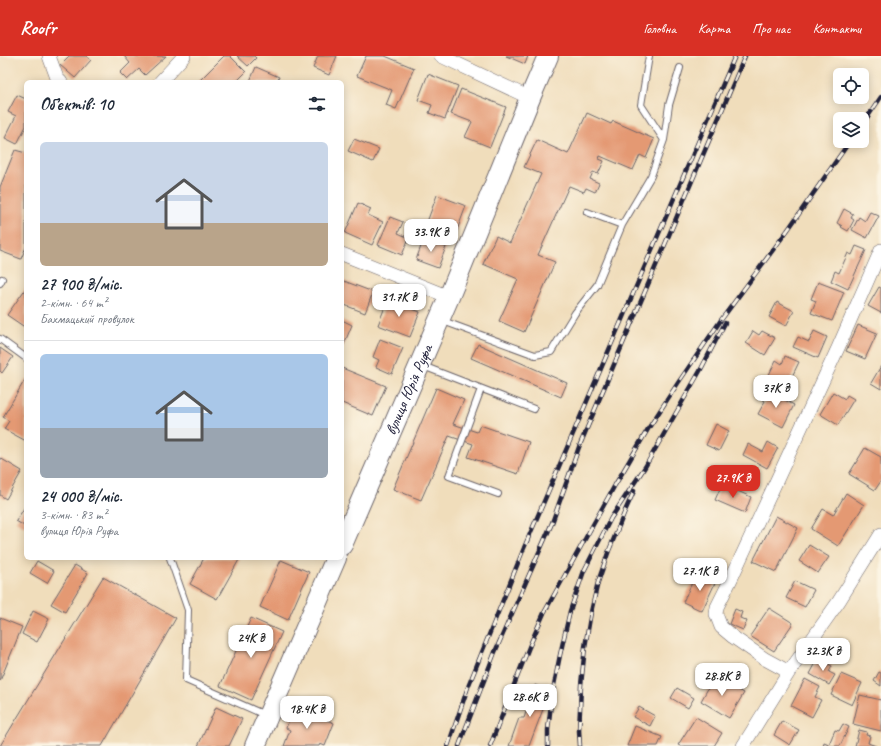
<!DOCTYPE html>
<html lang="uk">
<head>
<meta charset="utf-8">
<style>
  :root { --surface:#fff; --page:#f2f2f3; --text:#1f2937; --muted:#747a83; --line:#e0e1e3; --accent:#d93025 }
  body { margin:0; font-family:Caveat,sans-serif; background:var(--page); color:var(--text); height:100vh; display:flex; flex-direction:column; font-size:15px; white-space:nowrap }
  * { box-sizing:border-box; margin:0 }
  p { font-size:13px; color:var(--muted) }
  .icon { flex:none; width:22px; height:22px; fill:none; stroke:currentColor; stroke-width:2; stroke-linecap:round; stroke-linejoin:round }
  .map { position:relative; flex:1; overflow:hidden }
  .drawer { position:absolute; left:24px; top:24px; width:320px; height:480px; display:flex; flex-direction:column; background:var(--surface); border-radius:6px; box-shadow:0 2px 10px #0003 }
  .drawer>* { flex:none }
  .tools { position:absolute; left:833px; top:12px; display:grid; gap:8px }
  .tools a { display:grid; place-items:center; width:36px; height:36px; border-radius:6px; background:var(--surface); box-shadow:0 2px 10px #0003; font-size:20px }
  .price { position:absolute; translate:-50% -34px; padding:0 9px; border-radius:8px; background:#fff; color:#222; font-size:13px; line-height:26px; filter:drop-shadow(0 1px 2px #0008) }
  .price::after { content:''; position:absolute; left:50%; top:24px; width:12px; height:9px; margin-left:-6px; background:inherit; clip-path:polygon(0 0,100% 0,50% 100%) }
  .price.selected { background:var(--accent); color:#fff }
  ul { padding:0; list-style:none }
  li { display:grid; align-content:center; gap:8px; height:212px; padding:0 16px }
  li+li { border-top:1px solid var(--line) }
  li span { display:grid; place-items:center; height:124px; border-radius:6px; color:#555 }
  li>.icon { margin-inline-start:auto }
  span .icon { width:72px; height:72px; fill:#fffc; stroke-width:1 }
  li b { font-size:17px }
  h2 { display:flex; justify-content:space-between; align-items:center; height:48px; padding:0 16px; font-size:17px }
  header { display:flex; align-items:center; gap:24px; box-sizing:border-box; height:56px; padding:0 20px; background:var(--accent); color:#fff }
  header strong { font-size:19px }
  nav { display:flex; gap:22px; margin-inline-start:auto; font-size:14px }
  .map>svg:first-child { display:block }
  .building { fill:#e49973 }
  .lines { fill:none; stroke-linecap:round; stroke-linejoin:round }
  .service-casing { stroke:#6a6368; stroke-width:8 }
  .minor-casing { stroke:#6a6368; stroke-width:14 }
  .primary-casing { stroke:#6a6368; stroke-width:22 }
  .service { stroke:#fff; stroke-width:6 }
  .minor { stroke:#fff; stroke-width:13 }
  .primary { stroke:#fff; stroke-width:20 }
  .rail-casing { stroke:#22223b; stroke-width:4.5 }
  .rail { stroke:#fcf5e5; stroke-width:3; stroke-dasharray:9; stroke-linecap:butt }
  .labels { text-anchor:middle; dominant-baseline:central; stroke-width:3; stroke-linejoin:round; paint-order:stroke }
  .street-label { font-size:16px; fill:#22223b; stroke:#fcf5e5 }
</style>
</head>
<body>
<header>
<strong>Roofr</strong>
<nav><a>Головна</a><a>Карта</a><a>Про нас</a><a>Контакти</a></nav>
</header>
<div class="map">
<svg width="881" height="690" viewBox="0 0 881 690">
  <rect width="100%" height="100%" fill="#fcf5e5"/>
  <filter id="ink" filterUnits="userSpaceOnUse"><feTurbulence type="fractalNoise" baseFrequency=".025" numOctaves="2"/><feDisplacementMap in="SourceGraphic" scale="8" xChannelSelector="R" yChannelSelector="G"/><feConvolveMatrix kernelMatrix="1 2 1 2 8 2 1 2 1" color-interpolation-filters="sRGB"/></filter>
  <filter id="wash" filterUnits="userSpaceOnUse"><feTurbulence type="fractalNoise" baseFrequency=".012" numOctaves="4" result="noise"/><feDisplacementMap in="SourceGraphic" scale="16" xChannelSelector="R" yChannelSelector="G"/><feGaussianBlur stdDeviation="0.9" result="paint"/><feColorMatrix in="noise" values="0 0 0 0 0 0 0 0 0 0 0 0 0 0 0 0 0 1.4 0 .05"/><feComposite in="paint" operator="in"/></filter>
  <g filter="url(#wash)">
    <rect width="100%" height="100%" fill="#f0ddbb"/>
    <g id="blocks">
      <!-- building -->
      <path class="building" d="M69,0h17l5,4 -16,18 -15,-13z
        M124,0h42l-21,19 -6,-6 -12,11 -7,-7 10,-10z
        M224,0h6l16,16 -10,10h-38z
        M237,0h17l2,2 -8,8z
        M318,0h19l-8,19 -16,-7z
        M366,0h19l29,12 -18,41 -10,-4 6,-15 -35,-14z
        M506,0h22l-3,8z
        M256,11l23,10 -2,5h-24l-3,-1z
        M428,18l30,12 -13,33 -16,-6 3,-8 -14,-5z
        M461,33l45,18 -16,40 -25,-10 7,-15 -21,-8z
        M17,39l9,4v27l-9,18 -12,-6 11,-22 -8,-4z
        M587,57l24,11 2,-3 41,18 -8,19 -6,-3 -7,15 -33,-14 -1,3 5,2 -6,13 -5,-2 -3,7 9,4 -4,9 -9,-4 -2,4 -15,-6 -31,69 17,7 -31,70 -25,-11 19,-42 -35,-15 13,-28 14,7 31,-69 -17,-7 13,-27 31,14z
        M354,83l25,10 -6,13 -25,-11z
        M15,94l11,3v94l-5,12 -21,-8v-64z
        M437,139l29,11 -10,27 -29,-11z
        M358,147l13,6 -3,6 15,7 -11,23 -27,-12z
        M844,153l9,5 -2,4 3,2 -6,11 -7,-4 1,-1 -5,-3z
        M870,156l9,4 -12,22 -15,-8 7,-13 6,4z
        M390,161l13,5 -5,11 11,5 -7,17 -24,-10z
        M424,182l22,9 -8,21 -22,-8z
        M856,190l10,4 -18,39 -17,-8 4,-10 4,2 9,-20 4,2z
        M344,225l29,11 -8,21 -23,-9v-19z
        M818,226l26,10 -12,29 -21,-8 5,-12 -5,-2z
        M879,231l2,1v25l-13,-7z
        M26,232v40l-19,-13z
        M388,243l32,13 -10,25 -32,-12z
        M777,246l17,9 -8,15 -17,-9z
        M342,264l10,5 -10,24z
        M858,269l19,8 -12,26 -19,-8z
        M753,275l6,4 3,-4 13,7 -10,17 -19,-12z
        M814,275l13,6 -9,21 -25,-11 5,-10 11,5z
        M380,283l23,9 -11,26 -16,-7 3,-7 -6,-3z
        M478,288l89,39 -6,14 -90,-39z
        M0,292l13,9 -11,16 -2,-2z
        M785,300l14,6 -13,27 -19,-10 9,-19 6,4z
        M881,310v23l-10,-6z
        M342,312l44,18 -13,30 -31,-13z
        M26,322v63l-22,-12 5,-8 -6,-4z
        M436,332l28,12 -11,24 24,8 3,-7 49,17 -11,32 -50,-17 5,-13 -24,-8 -28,64 -28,-11z
        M766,334l28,15 -11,22 -25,-13 7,-13 -3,-2z
        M833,336l12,7 2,-4 7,4 -16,26 -18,-11z
        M716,368l13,7 -10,20 -13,-6z
        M768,386l10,6 -11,20 -24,-13 5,-11 15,8z
        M865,392l16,9v24l-6,9 -26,-16z
        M0,402l22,13 -16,28 -6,-4z
        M722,428l29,13 -6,16 -30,-13z
        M846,437l18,12 -26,41 -27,-17 12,-20 10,6z
        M26,449v22l-10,-6z
        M776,460l22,12 -22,44 -23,-11z
        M809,489l20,12 -11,16 -19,-12z
        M204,502h36l-23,41 -27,-15z
        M281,504l28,12 -21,48 -28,-13z
        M37,505l17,10 -7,12 -17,-10z
        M75,509l13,8 -23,39 -14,-8z
        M697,516l19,9 -14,30 -19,-9z
        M103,521l73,41 -74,128h-102z
        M795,525l19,9 -9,17 -19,-9z
        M769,552l24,15 -19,28 -24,-15z
        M735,553l7,3 -2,6 7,3 -4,9 -14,-6z
        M33,555l16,8 -12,23 -15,-8z
        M0,562l22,9 -22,54z
        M251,562l31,14 -31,68 -31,-14z
        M818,603l14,7 -3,6 6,3 -6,10 -19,-11z
        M879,616l2,1v13l-7,-5z
        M841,618l21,9 -10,22 -21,-10z
        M715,620l29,17 -15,25 -28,-17z
        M805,623l15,8 -5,10 6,3 -9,17 -21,-11z
        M535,629l15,6 -21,55h-20l10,-28h5z
        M677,632l17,10 -6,10 -17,-10z
        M860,639l21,5v31l-28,-7z
        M216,651l26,12 -13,27h-31z
        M294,651l40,16 -9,23 -5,-2 -1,2h-35l6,-16 -4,-2z
        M639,651l16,9 -5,10 -17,-9z
        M696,661l26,16 -8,13h-34l-2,-1z
        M782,665l17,9 -9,15 -16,-10z
        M843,668l6,3 -9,19h-17l1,-4 5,2 6,-14 4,1z
        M635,670l27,11 -4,9h-31z
        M859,674l8,2 -1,3 4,1 -2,7 8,3h-21z"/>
    </g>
  </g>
  <g filter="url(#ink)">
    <use href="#blocks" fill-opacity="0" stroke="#6a6368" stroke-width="1"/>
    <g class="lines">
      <!-- service casing -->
      <g class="service-casing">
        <path id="service" d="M664,84l5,-35 11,-37
          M622,169l29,-49 13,-36 -23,-35 8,-49
          M0,227l2,-4
          M443,265l92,34 16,-3 24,-39 22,-28 25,-60 -35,-13
          M0,283l26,19
          M423,310l111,43
          M481,333l-32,87 49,18
          M170,502l18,52 -2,70 79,35"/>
      </g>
      <!-- minor casing -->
      <g class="minor-casing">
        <path id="minor" d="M49,0l8,22 4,4
          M441,0l89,42
          M160,26l24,-26
          M342,198l107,43
          M789,616l-24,-13 -32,-22 -12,-10 -5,-13 1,-7 14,-28 107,-231 43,-98
          M743,690l46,-74 50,-71 42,-67"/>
      </g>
      <!-- primary casing -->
      <g class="primary-casing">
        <g id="primary">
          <path id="s1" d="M342,489l107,-248 81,-199 18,-42"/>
          <path d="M255,690l81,-188"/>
        </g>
      </g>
      <!-- service -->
      <use href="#service" class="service"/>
      <!-- minor -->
      <use href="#minor" class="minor"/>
      <!-- primary -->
      <use href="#primary" class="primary"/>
      <!-- rail casing -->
      <g class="rail-casing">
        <path id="rail" d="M862,69l19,-28
          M448,690l20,-59 56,-139 211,-492
          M459,690l6,-16 30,-78 57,-129 27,-76 166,-391
          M490,690l39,-99 15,-34 71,-128 33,-56 30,-46 43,-63 66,-89 63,-90
          M548,690v-16l4,-35 8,-40 10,-44 14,-40 27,-53 34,-51 55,-96 25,-48
          M580,690l-1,-16 1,-20 1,-25 4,-38 6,-35 7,-30 10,-29 17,-42 9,-20"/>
      </g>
      <!-- rail -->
      <use href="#rail" class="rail"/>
    </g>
  </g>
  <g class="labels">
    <!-- street labels -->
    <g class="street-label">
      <text stroke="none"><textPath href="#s1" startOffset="169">вулиця Юрія Руфа</textPath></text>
    </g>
  </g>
</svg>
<div class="tools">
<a><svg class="icon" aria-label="locate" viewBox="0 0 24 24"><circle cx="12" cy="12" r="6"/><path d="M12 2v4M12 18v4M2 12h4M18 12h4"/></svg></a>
<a><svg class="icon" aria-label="layers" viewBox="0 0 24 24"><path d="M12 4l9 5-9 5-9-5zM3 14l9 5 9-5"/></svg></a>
</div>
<b class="price" style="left:431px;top:197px">33.9K ₴</b>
<b class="price" style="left:399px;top:262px">31.7K ₴</b>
<b class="price" style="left:776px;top:353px">37K ₴</b>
<b class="price selected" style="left:733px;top:443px">27.9K ₴</b>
<b class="price" style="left:700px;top:536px">27.1K ₴</b>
<b class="price" style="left:251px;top:603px">24K ₴</b>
<b class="price" style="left:823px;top:616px">32.3K ₴</b>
<b class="price" style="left:722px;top:641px">28.8K ₴</b>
<b class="price" style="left:530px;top:662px">28.6K ₴</b>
<b class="price" style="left:307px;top:674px">18.4K ₴</b>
<section class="drawer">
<h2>Об’єктів: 10<svg class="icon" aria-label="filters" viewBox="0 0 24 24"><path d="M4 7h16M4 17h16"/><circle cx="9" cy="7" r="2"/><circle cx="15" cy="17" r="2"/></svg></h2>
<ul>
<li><span style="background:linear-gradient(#c9d6e8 65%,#b9a48a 0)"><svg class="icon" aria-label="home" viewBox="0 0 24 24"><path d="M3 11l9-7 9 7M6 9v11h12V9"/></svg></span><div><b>27 900 ₴/міс.</b><p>2-кімн. · 64 m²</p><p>Бахмацький провулок</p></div></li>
<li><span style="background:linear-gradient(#a9c7e8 60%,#9aa5b1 0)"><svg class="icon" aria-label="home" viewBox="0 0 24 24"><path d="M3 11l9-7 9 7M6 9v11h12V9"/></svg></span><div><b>24 000 ₴/міс.</b><p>3-кімн. · 83 m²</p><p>вулиця Юрія Руфа</p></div></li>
</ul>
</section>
</div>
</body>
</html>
